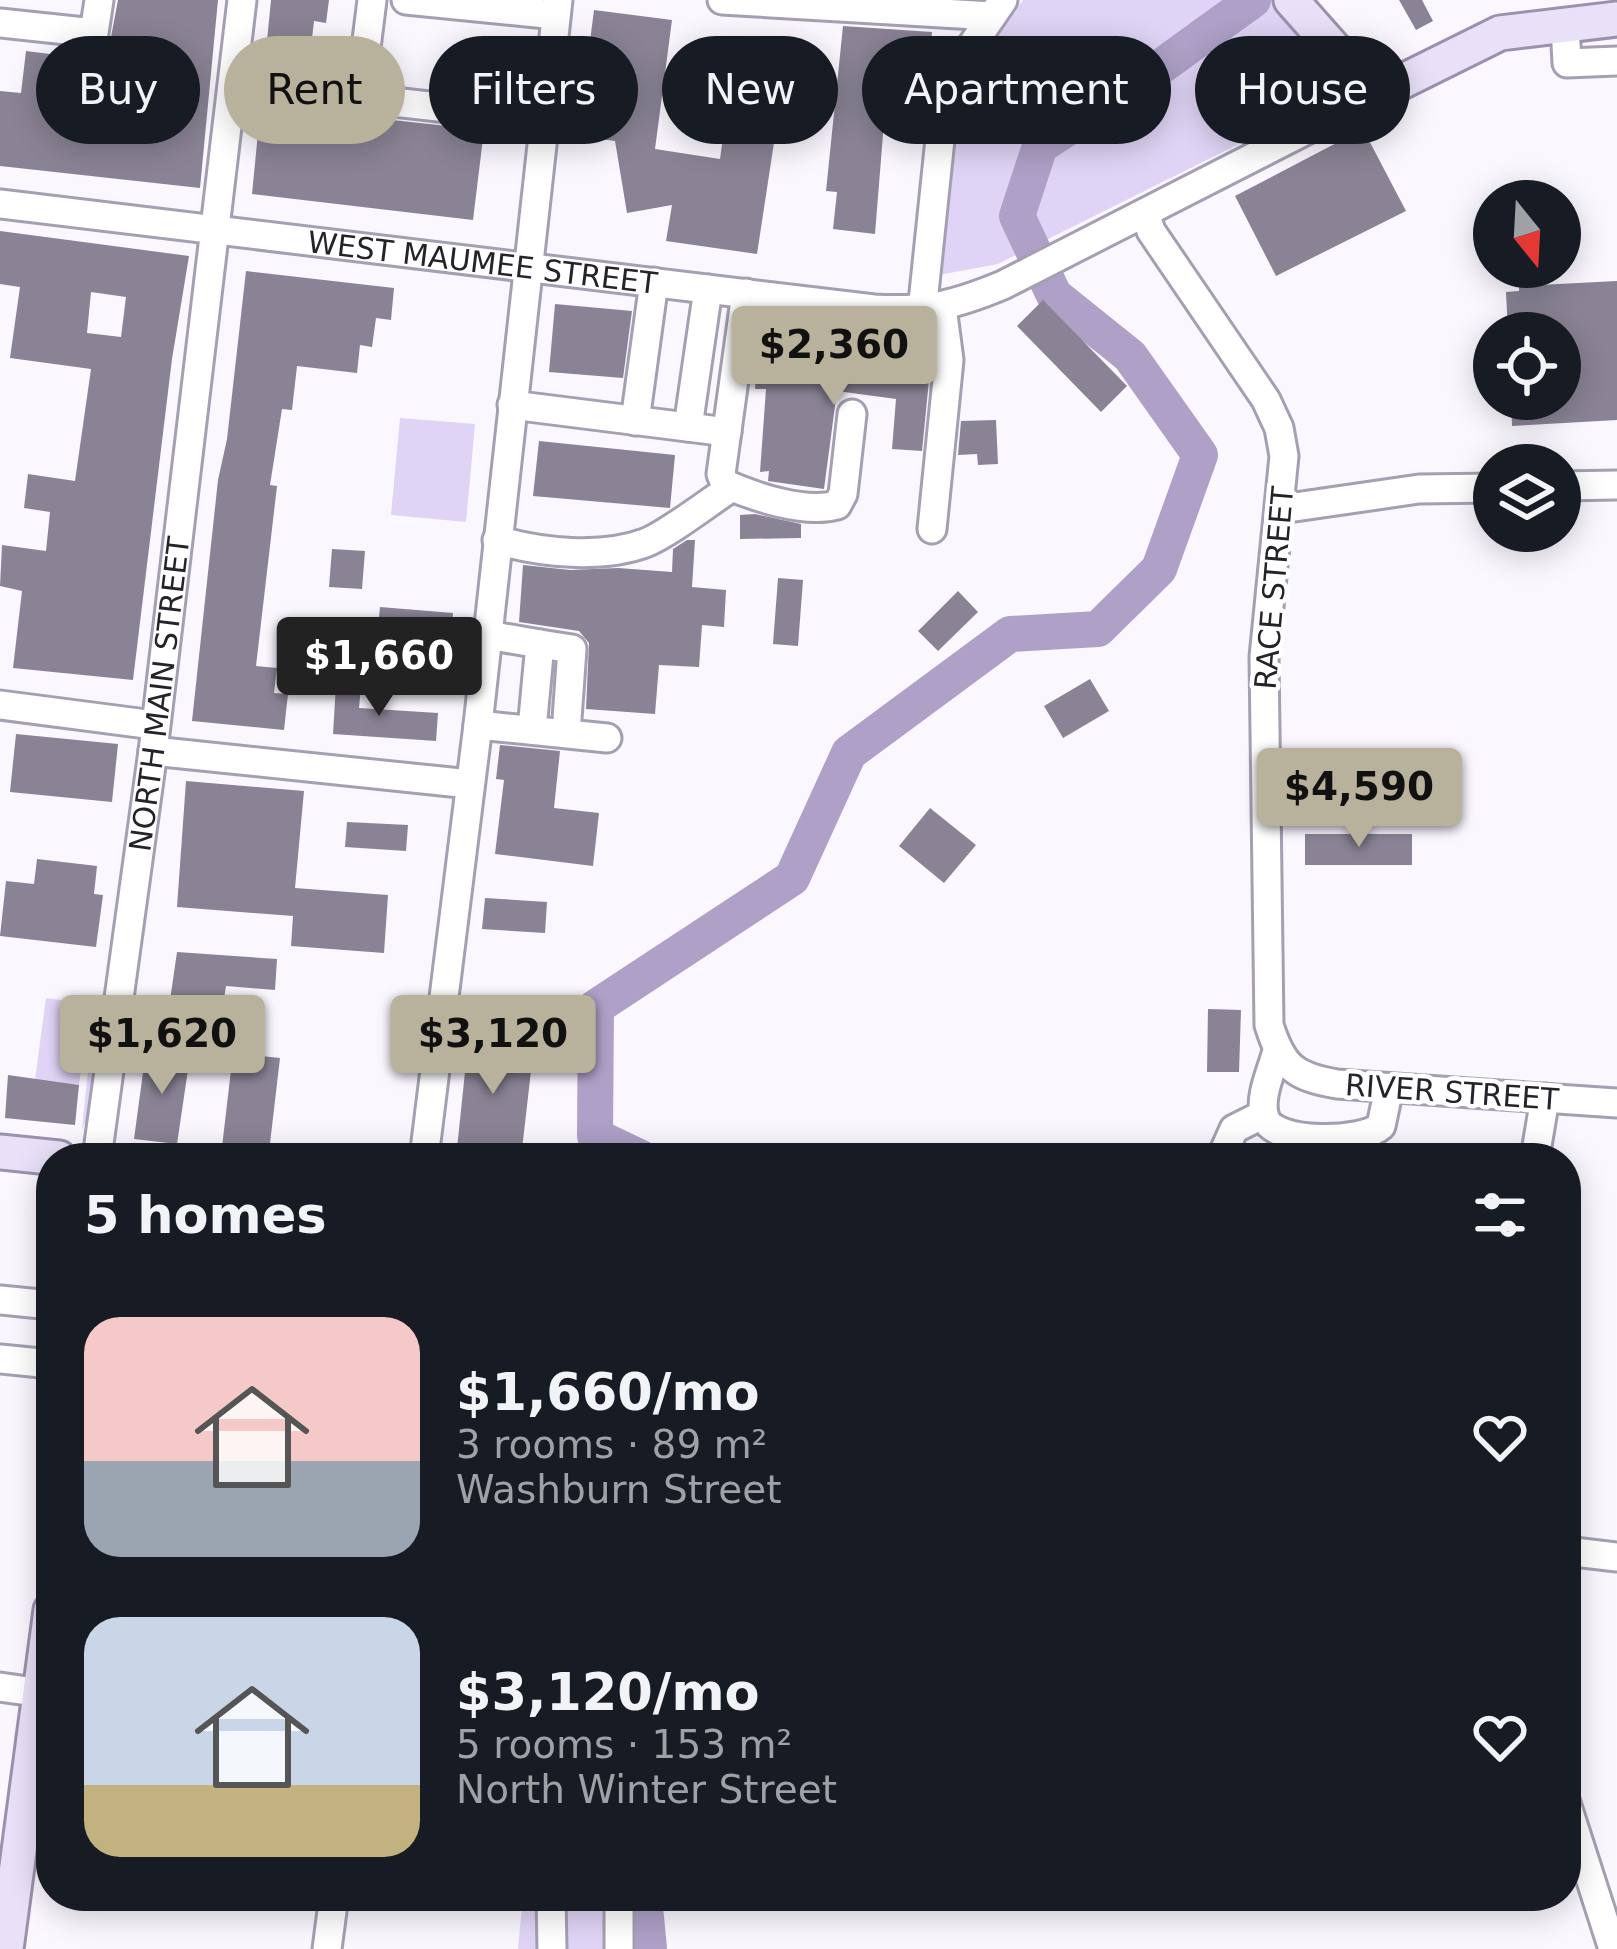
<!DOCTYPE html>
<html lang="en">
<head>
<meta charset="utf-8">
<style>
  :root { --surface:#171b24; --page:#20242c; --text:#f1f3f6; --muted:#9ea1a6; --accent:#b8b19c }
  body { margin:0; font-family:"DejaVu Sans",sans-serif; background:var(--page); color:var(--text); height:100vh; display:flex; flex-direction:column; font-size:45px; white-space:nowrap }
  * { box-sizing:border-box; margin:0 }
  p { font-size:39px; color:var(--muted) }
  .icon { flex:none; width:66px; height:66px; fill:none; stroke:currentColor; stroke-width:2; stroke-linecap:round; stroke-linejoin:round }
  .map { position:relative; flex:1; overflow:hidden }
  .drawer { position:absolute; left:36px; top:1143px; width:1545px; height:768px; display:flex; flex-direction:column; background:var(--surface); border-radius:48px; box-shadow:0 6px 30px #0003 }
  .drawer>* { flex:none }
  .top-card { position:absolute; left:36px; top:36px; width:1545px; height:108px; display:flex; gap:24px }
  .needle { width:78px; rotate:162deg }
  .fabs { position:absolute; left:1473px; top:180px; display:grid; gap:24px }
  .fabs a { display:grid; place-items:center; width:108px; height:108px; border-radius:50%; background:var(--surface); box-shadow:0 6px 30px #0003; font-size:60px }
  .price { position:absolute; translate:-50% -102px; padding:0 27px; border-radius:12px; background:var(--accent); color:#111; font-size:39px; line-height:78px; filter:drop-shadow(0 3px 6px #0008) }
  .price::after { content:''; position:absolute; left:50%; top:72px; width:36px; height:27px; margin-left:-18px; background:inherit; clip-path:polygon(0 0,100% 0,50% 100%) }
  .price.current { background:#222; color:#fff }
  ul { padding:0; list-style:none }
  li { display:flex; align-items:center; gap:36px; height:300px; padding:0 48px }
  li span { display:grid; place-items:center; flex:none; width:336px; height:240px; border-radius:36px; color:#555 }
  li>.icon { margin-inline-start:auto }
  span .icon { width:144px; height:144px; fill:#fffc; stroke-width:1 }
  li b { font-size:51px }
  h2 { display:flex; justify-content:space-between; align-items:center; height:144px; padding:0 48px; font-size:51px }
  .pill { padding:0 42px; border-radius:54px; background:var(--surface); box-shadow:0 6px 30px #0003; font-size:42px; line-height:108px }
  .pill.current { background:var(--accent); color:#111 }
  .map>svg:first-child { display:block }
  .green { fill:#dfd4f5 }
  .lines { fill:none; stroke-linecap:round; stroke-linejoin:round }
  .river { stroke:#aea0c7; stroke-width:36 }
  .building { fill:#898395; fill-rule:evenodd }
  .minor-casing { stroke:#a59fb1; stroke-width:33 }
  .major-casing { stroke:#9b91ad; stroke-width:39 }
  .minor { stroke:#fff; stroke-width:27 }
  .major { stroke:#e9e1f8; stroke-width:33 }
  .labels { text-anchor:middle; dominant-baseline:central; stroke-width:9; stroke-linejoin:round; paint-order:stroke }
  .street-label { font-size:30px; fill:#25222a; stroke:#fff }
</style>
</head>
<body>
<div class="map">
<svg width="1617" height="1949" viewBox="0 0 1617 1949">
  <rect width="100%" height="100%" fill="#faf7ff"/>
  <!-- green -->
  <path class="green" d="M1023,0h250l78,88 -353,176 -65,12 32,-198z
    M400,418l75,6 -9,98 -75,-7z
    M46,998l43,6 -10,81 -44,-5z
    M99,1009l4,1 -14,103 -7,17 7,-70z
    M523,1896h129l-4,53h-130z"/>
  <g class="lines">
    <!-- river -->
    <path class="river" d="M641,1158l-46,-22 1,-129 196,-129 57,-125 161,-119 88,-5 61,-60 41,-114 -70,-99 -76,-61 -37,-79 23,-70 112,-73 101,-73
      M644,1896l5,53"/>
  </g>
  <!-- building -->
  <path class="building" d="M118,0h100l-18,188 -200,-22v-75l21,2 5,-42 24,3 -1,11 45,6 1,-17 5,1 11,-18z
    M271,0h58l-3,23 -12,-2 -4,35 26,3 -5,45 19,2 15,11 119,13 -11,90 -221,-26z
    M1399,0h23l11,21 -17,9z
    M594,10l78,10 -17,129 65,10 6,-43 51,7 -20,131 -91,-13 6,-36 -45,8 -12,-72 -37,-5z
    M843,26l89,6 -4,54h-8l-3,38 -33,-2 -9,112 -42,-5 4,-37 -11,-1z
    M1363,129l43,82 -130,65 -41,-80z
    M0,231l189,25 -17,103 -39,321 -120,-12 9,-77 -22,-5 2,-41 44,6 4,-39 -26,-4 4,-34 47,7 16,-112 -81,-11 10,-71 -20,-3zM91,292l35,5 -5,40 -34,-4z
    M246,271l148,17 -3,32 -15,-2 -4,29 -12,-2 -3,28 -60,-7 -5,44 -10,-1 -12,76 7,1 -21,180 21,2 -3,25 14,1 -4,36 -92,-9 26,-241 9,-41z
    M1617,281v139l-105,6 -1,-27h49v-66h-52l-2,-41 13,-1v-5z
    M1043,300l84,86 -26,26 -84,-86z
    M555,304l77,7 -9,67 -74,-6z
    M900,339l28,2 3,19 -9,91 -30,-2 4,-50 -59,-8 -13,98 -56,-8 1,-10 -9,1 6,-83h-11l2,-31 71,-1 2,4 68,9z
    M996,420l2,44 -20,1 -1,-11 -19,1 3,-34z
    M539,441l136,14 -5,53 -137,-12z
    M755,514l46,10v14l-61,1v-24z
    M687,540h8l-3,47 34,3 -2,37 -22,-2 -3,42 -40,-2 -4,49 -69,-5 3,-66 -10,-12 -60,-9 4,-57 47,5 48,-2 54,4 1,-23z
    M332,549l33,2 -3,38 -33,-2z
    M778,578l25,2 -5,66 -25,-2z
    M958,591l20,21 -40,39 -20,-20z
    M380,607l73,6 -3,39 -42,-3 1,-11 -12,-1 1,-8 -20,-1z
    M1090,679l19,32 -46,27 -19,-32z
    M336,684l25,2 -2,22 79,5 -2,28 -103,-7z
    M16,734l102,10 -6,58 -102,-10z
    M500,745l60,6 -6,57 45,5 -6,53 -98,-12 9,-74 -8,-1z
    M1345,770l28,1v23h-29z
    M186,781l118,10 -9,97 93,7 -4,58 -93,-7 2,-30 -116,-9z
    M930,808l46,37 -32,38 -45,-37z
    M347,822l61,3 -2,26 -61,-4z
    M1305,834h107v31h-107z
    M37,859l60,7 -3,28 9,1 -7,52 -96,-11 6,-55 28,3z
    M485,898l62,4 -2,31 -63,-4z
    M177,952l100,7 -2,31 -49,-4 -7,43 -52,-8z
    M1208,1009l33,1 -2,62h-32z
    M470,1024l47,6 -4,39 18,2 -10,87h-65z
    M146,1050l44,6 -13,88 -43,-5z
    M233,1053l47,5 -11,94 -47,-5z
    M8,1075l71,10 -4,40 -70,-7z"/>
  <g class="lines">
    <!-- minor casing -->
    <g class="minor-casing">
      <g id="minor">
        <path d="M372,0l-11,88 6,11 178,20"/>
        <path d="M406,0l150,15"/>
        <path d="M722,0l270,16"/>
        <path d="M0,23l94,10 5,-33"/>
        <path d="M1565,25l2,38 50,-2"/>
        <path id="s1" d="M0,204l874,105c52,3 81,-4 129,-24l372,-190"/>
        <path d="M1145,213l6,18 115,169 13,28 5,28 -20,201 5,368c13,41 25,52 68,59l280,19"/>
        <path d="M746,293l-25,181 4,10c30,13 80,30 112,21l6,-11 9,-80"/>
        <path d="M922,312l20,-192 11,-47 50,-73"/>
        <path d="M512,405l215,27"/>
        <path d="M635,421l19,-139"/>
        <path d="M688,427l20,-138"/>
        <path d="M1560,486l57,-1"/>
        <path d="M1281,509l138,-20 75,-1"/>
        <path d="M932,529l17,-169 -7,-53"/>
        <path d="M497,540c43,13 105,19 148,3 23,-9 64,-41 87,-56"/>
        <path d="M487,635l53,9 -8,85"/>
        <path d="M540,644l32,5 -6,84"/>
        <path d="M0,705l154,20"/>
        <path d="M478,725l129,13"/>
        <path d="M153,751l317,33"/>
        <path d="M1277,1051c-5,19 -19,47 -12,67 10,27 97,25 116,8l8,-38"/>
        <path id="s2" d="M97,1158l56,-407 89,-751"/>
        <path d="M424,1158l54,-433 80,-725"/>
        <path d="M1221,1158l13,-29 30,-15"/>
        <path d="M1535,1158l10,-60"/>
        <path d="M0,1300l51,5"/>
        <path d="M0,1359l51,5"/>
        <path d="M1566,1551l51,6"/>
        <path d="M0,1687l42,6"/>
        <path d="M1566,1803l47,146"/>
        <path d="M551,1896l1,53"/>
        <path d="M327,1949l7,-53"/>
        <path d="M619,1949v-53"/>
      </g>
    </g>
    <!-- major casing -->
    <g class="major-casing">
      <path id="major" d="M1291,0l84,95 125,-62 117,-14
        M0,1152l59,6
        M6,1949l45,-339"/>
    </g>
    <!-- minor -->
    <use href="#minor" class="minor"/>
    <!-- major -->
    <use href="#major" class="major"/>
  </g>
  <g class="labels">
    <!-- street labels -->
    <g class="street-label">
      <text stroke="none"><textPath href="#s1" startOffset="486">WEST MAUMEE STREET</textPath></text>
      <text transform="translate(1274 588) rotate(-85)">RACE STREET</text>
      <text stroke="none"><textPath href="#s2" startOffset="468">NORTH MAIN STREET</textPath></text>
      <text transform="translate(1452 1092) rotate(4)">RIVER STREET</text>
    </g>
  </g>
</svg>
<div class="fabs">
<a><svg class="needle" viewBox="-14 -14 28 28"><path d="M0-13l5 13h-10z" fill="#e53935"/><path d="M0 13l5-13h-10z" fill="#9ea1a6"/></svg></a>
<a><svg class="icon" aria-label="locate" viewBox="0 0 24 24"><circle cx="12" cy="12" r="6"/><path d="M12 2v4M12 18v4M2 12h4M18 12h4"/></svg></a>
<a><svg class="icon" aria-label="layers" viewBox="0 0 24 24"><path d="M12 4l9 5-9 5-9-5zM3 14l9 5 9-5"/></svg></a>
</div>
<b class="price" style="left:834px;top:408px">$2,360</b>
<b class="price current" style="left:379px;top:719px">$1,660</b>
<b class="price" style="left:1359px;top:850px">$4,590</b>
<b class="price" style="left:162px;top:1097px">$1,620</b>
<b class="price" style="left:493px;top:1097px">$3,120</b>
<div class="top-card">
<a class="pill">Buy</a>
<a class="pill current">Rent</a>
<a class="pill">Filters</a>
<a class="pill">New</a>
<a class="pill">Apartment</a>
<a class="pill">House</a>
</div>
<section class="drawer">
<h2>5 homes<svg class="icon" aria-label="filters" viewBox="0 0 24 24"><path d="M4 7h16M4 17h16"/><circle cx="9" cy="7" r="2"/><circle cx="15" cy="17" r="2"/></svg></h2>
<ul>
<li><span style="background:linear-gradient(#f6c9c9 60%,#9aa5b1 0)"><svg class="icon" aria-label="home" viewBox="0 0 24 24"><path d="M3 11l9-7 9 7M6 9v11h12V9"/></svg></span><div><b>$1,660/mo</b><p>3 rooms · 89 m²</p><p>Washburn Street</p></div><svg class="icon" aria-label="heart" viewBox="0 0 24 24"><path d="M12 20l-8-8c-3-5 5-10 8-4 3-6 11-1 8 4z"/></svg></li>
<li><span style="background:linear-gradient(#c9d6e8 70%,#c2b280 0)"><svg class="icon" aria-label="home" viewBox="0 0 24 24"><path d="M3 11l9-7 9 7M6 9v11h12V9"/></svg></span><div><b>$3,120/mo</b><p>5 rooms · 153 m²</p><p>North Winter Street</p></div><svg class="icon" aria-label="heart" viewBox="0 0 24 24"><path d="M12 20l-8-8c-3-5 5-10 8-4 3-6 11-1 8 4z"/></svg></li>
</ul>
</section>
</div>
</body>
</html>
